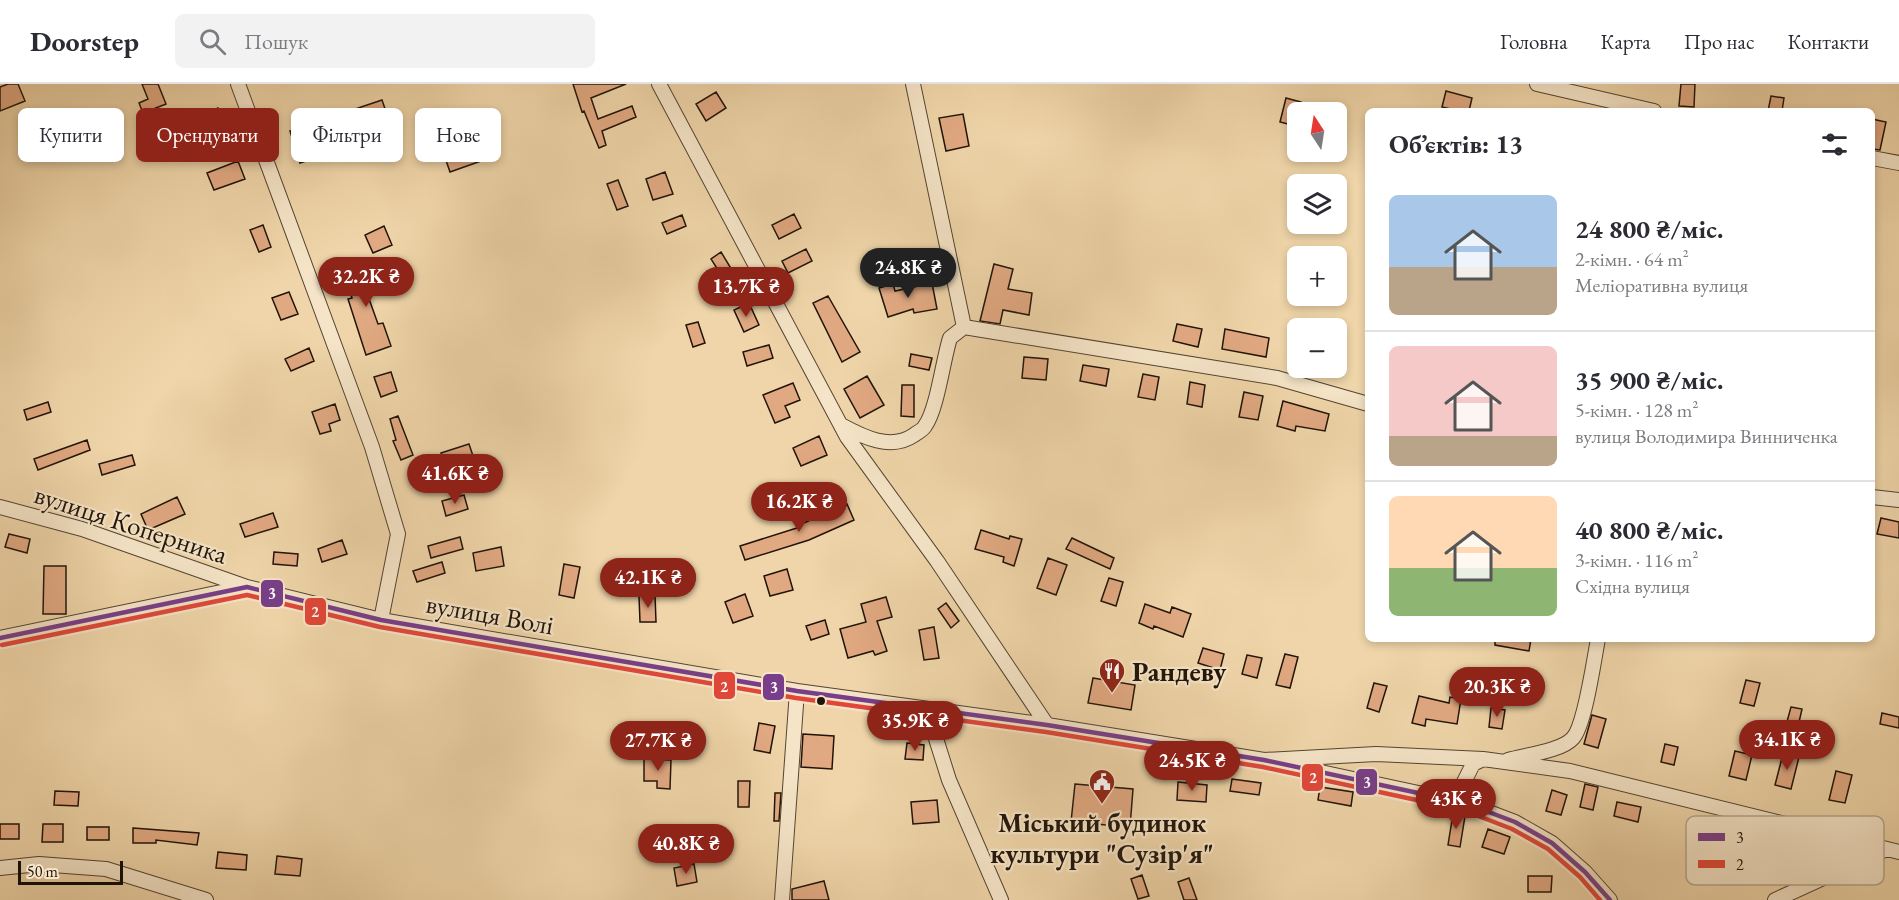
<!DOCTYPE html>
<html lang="uk">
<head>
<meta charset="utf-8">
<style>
  :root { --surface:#fff; --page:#f2f2f3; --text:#2b2b33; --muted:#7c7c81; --line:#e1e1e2; --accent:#8f2418 }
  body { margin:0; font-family:"EB Garamond",serif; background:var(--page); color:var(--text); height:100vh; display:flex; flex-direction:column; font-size:22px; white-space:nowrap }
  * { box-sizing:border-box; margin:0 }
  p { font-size:20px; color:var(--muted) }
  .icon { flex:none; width:33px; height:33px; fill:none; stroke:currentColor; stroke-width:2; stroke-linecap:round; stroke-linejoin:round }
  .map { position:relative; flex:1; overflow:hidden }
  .details { position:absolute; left:1365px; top:24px; width:510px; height:534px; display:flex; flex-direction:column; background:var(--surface); border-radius:9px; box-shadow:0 3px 9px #0003 }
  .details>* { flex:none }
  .hud { position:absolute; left:18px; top:24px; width:570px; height:54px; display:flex; gap:12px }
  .needle { width:39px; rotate:348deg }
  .controls { position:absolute; left:1287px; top:18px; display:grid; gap:12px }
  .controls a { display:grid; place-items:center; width:60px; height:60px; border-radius:9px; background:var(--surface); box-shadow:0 3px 9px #0003; font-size:30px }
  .scale { position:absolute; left:18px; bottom:15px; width:105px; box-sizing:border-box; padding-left:6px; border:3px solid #201409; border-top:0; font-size:16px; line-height:21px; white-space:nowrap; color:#201409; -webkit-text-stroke:4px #f5e4c7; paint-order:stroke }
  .price { position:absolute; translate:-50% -51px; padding:0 14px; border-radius:21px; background:var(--accent); color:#fff; font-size:20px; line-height:39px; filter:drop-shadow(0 2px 3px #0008) }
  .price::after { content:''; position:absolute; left:50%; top:36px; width:18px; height:14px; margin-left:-9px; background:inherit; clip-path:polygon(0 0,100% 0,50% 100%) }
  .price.selected { background:#222; color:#fff }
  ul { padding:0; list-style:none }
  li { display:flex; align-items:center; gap:18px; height:150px; padding:0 24px }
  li+li { border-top:2px solid var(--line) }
  li span { display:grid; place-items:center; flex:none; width:168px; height:120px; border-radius:9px; color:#555 }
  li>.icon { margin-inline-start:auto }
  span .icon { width:72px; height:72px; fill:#fffc; stroke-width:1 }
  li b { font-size:26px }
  h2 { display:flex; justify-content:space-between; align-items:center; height:72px; padding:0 24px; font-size:26px }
  .chip { padding:0 21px; border-radius:9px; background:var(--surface); box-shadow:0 3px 9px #0003; font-size:21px; line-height:54px }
  .chip.selected { background:var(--accent); color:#fff }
  header { display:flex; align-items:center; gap:36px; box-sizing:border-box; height:84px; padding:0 30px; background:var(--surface); border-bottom:2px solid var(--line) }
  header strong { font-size:28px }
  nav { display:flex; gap:33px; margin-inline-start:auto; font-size:21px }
  .search { width:420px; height:54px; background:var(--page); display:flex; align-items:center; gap:15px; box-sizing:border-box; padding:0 21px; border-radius:9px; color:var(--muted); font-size:22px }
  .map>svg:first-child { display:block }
  .building { fill:#e1a982; stroke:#201409; stroke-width:1.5 }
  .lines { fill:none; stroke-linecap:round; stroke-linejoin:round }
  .minor-casing { stroke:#544431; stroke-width:16 }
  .minor { stroke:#f5e4c7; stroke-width:14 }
  .bus-1-casing { stroke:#f5e4c7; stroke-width:9 }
  .bus-2-casing { stroke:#f5e4c7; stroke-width:9 }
  .bus-1 { stroke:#783e89; stroke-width:4.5 }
  .bus-2 { stroke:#e14739; stroke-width:4.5 }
  .bus-dot { fill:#201409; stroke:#f5e4c7; stroke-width:2 }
  .labels { text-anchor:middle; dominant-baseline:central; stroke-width:4.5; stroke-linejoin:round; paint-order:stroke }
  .street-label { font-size:27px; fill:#201409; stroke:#f5e4c7 }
  .poi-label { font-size:27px; font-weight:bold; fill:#201409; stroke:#f5e4c7; text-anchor:start }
  .key { fill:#f5e4c7; stroke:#b5a68e; stroke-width:1.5 }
  .key-label { font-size:16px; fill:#201409 }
  .line-badge { stroke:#f5e4c7; stroke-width:2 }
  .badge-label { font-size:16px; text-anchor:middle; font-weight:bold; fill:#fff }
</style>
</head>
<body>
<header>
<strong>Doorstep</strong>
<div class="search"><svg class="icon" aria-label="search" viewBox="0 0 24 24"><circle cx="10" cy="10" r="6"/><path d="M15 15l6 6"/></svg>Пошук</div>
<nav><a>Головна</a><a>Карта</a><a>Про нас</a><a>Контакти</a></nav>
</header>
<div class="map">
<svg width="1899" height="816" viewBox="0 0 1899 816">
  <rect width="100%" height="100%" fill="#efd5a9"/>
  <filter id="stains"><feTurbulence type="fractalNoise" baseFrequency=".00333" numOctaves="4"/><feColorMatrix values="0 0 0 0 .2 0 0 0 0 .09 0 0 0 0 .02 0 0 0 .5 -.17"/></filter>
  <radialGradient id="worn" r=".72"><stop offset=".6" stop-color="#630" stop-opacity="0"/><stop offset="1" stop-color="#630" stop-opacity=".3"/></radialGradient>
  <!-- building -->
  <path class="building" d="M8,0h10l7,17 -25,10v-24z
    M142,0h16l8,20 -23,9 -4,-10 9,-4z
    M573,0h53l-35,14 7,21 34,-13 4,11 -34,14 4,14 -7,3 -15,-37 -2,1z
    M1681,0h14l-1,23 -15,-1z
    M1446,7l26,7 -3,13h-10l-17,-4z
    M716,8l10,16 -20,13 -10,-17z
    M1771,12l13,2 -2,13h-14z
    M1286,14l15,4 -5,24 -16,-4z
    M382,16l11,32 -34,11 2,4 -24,8 -2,-4 -35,12 -10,-32z
    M218,24l5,14 -36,14 -5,-14z
    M963,30l6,32 -23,5 -7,-33z
    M1872,35l14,3 -6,28 -8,-1z
    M469,42l12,35 -31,11 -12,-35z
    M238,77l7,18 -31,11 -7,-17z
    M665,88l8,22 -20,6 -7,-21z
    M618,96l10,26 -11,4 -10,-26z
    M794,130l7,14 -22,11 -7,-14z
    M682,131l4,11 -19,8 -5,-11z
    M263,141l8,22 -12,5 -9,-22z
    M384,142l8,19 -19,8 -8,-18z
    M806,165l6,12 -24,12 -6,-12z
    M721,168l14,23 -10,6 -14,-22z
    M380,176l5,15 -22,7 15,42 5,-1 8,23 -25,9 -18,-56 4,-1 -9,-25z
    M994,180l19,5 -5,20 24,4 -3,22 -26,-5 -3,14 -20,-3z
    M932,199l5,26 -23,4 -1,-4 -25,8 -9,-29 14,-4 2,7z
    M289,208l9,22 -17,6 -9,-22z
    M828,212l32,56 -18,10 -29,-59z
    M749,219l10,22 -15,7 -10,-22z
    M698,238l7,21 -12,4 -7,-22z
    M1177,240l25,5 -4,18 -25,-6z
    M1225,245l44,9 -3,19 -44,-8z
    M769,261l4,13 -26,8 -4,-14z
    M309,264l5,13 -23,10 -6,-12z
    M911,270l21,4 -3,12 -20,-4z
    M1024,273l24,2 -2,21 -24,-2z
    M1083,281l26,4 -3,17 -26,-5z
    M391,288l6,19 -16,6 -7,-20z
    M1143,290l16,3 -4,23 -17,-3z
    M867,292l17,29 -24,13 -16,-29z
    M1190,298l15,3 -3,22 -15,-3z
    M793,299l7,17 -15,6 5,11 -15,6 -12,-28z
    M902,301h12v32l-13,-1z
    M1244,308l19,4 -5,24 -19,-3z
    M1283,317l46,13 -4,17 -29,-5 -1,5 -18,-5z
    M48,318l3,10 -24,8 -3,-10z
    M335,320l5,16 -11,4 2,7 -11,3 -8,-22z
    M398,332l15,39 -12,5 -8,-19 3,-1 -6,-21z
    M819,352l8,19 -26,11 -8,-18z
    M87,356l3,10 -52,20 -4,-11z
    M469,360l5,15 -27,9 -6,-15z
    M132,371l3,10 -33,10 -3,-11z
    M464,411l4,14 -22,7 -4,-15z
    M177,413l8,17 -37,16 -7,-16z
    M847,420l7,16 -45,20 -64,20 -5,-14 60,-19 -1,-2z
    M273,429l5,14 -33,10 -5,-13z
    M1881,434l18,4v16l-22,-4z
    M981,446l28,9 1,-3 12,3 -8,27 -11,-4 1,-5 -29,-8z
    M9,450l21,5 -3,14 -22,-6z
    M460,453l3,12 -32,9 -3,-12z
    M1072,454l42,20 -4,11 -44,-20z
    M342,456l5,14 -25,8 -4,-13z
    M501,463l3,19 -28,5 -3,-18z
    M274,468l24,2 -1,12 -24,-2z
    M1048,474l19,7 -11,30 -19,-7z
    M442,478l3,11 -28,9 -4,-11z
    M564,480l16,3 -6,31 -15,-3z
    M44,482h22v48h-23z
    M787,485l6,21 -23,6 -6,-20z
    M1109,494l14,4 -7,24 -15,-5z
    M745,510l8,22 -20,7 -8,-21z
    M655,511l1,27h-16l-1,-26z
    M886,513l6,20 -15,4 10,30 -12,4 -2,-4 -25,7 -8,-29 26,-7 -5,-18z
    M946,519l13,18 -8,7 -13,-19z
    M1145,520l25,9 2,-6 19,7 -8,23 -29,-11 -1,3 -14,-6z
    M825,536l4,14 -18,6 -5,-14z
    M934,543l5,31 -15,2 -5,-30z
    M1495,555h36l-2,12 -34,-6z
    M1203,564l21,6 -4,16 -22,-7z
    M1285,570l13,3 -8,31 -14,-3z
    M1247,571l15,3 -5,20 -15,-4z
    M1093,594l42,7 -4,25 -43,-7z
    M1746,596l14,3 -6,23 -14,-3z
    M1374,599l13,3 -8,26 -12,-4z
    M1419,612l30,7 1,-6 11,2 -4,25 -31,-5 -1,7 -13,-3z
    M1791,623l11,2 -5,22 -12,-2z
    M1491,624l14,2 -3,19 -13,-2z
    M1882,629l17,4v11l-19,-4z
    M1592,631l14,4 -8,29 -14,-4z
    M759,639l16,3 -5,27 -16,-3z
    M665,643l23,2 -2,30 -23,-2z
    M803,650l31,2 -2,33 -31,-2z
    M907,659l17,2 -1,15 -18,-1z
    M1665,660l13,3 -4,18 -13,-3z
    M1735,667l17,4 -6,25 -17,-4z
    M1783,670l16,3 -8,32 -16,-4z
    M644,675l27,1 -1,29 -13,-1v-7h-13z
    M1836,687l16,4 -7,28 -16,-3z
    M1232,695l29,4 -2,12 -29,-4z
    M738,697h12l-1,26h-11z
    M1178,698l29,3 -1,17 -29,-2z
    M1075,700l58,5 -3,38 -59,-5z
    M1585,700l13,3 -5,23 -13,-3z
    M1320,703l33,5 -2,14 -33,-6z
    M1552,706l15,5 -6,20 -15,-4z
    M55,707l24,1 -1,14 -24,-1z
    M775,709h6l-2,28h-5z
    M937,716l2,22 -26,2 -2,-22z
    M1617,718l24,5 -3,15 -24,-6z
    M1453,730l12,2 -5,31 -12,-2z
    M0,740h19v15h-19z
    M43,740h20v18h-21z
    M87,743h22v13h-22z
    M133,744l66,5 -2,12 -41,-5v3h-23z
    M1488,745l22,8 -6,17 -22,-7z
    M218,768l29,3 -1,15 -30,-2z
    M277,772l25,3 -2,17 -25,-2z
    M694,780l3,18 -20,4 -3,-18z
    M1142,791l7,21 -11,3 -7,-20z
    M1528,792h24l-1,16h-23z
    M1189,794l8,22h-13l-6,-18z
    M824,797l5,19h-37v-11z"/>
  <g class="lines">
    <!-- minor casing -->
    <g class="minor-casing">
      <path id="minor" d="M238,0l134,363 26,87 -17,86
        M659,0l188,353 90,124 110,164
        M913,0l51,243
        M1537,0l117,27
        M1872,74l27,5
        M841,341c22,12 50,26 73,10 4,-3 9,-5 11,-9 12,-16 18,-66 25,-88l14,-11 313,51 91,26
        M1872,413l27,3
        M0,423l82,22 165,58 134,33 416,71 250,34 217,35 112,-6 107,5 87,12 329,81
        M0,554l245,-51
        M927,626l22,70 52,120
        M1508,676c17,-5 54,-9 65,-22 12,-13 21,-79 25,-99
        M1283,680l182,39 50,19 37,21 33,29 25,28
        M1465,719l-2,-10v-9l10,-20 10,-5
        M0,784l39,-4 67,5 100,31
        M782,816l15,-209
        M1775,816l112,-51"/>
    </g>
    <!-- minor -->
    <use href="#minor" class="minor"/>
    <!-- bus-1 casing -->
    <g class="bus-1-casing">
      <path id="bus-1" d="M0,554l247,-51 134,33 416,71 250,34 217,35 201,43 50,19 37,21 33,29 25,28"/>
    </g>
    <!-- bus-2 casing -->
    <g class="bus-2-casing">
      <path id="bus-2" d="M2,561l245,-50 133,32 416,71 250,34 217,35 200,43 49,19 36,20 32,28 20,23"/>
    </g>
    <!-- bus-1 -->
    <use href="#bus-1" class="bus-1"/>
    <!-- bus-2 -->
    <use href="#bus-2" class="bus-2"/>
  </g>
  <!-- icons -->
  <defs>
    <g id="restaurant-pin" transform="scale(1.35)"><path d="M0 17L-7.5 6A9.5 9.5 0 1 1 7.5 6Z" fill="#8f2418" stroke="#f5e4c7"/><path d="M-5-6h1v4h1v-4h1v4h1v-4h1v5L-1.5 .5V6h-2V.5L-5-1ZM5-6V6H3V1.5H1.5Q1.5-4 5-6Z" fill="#fff"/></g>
    <g id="civic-pin" transform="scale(1.35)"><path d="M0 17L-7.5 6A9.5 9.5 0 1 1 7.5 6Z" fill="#8f2418" stroke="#f5e4c7"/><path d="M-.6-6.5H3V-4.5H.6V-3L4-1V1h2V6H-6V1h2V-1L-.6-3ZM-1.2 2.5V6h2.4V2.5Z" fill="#fff"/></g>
  </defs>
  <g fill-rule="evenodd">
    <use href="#restaurant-pin" x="1112" y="587"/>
    <use href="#civic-pin" x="1102" y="698"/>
  </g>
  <!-- markers -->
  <circle class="bus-dot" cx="821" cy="617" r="5"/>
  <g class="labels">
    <!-- street labels -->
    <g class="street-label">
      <text transform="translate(131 440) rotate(18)">вулиця Коперника</text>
      <text transform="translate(490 530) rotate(10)">вулиця Волі</text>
    </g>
    <!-- poi labels -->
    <g class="poi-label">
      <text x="1132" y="587">Рандеву</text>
      <text x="1102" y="738" text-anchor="middle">Міський будинок<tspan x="1102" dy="31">культури "Сузір'я"</tspan></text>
    </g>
  </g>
  <!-- legend -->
  <rect x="1686" y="732" width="198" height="69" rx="9" class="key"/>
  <rect x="1698" y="749" width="27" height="8" fill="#783e89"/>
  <rect x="1698" y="776" width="27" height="8" fill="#e14739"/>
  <g class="key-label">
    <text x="1736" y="759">3</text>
    <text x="1736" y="786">2</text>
  </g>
  <g class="line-badge">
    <rect x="260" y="495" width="24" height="29" rx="6" fill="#783e89"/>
    <rect x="304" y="513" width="23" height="29" rx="6" fill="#e14739"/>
    <rect x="713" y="587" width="23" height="29" rx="6" fill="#e14739"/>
    <rect x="762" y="589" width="23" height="28" rx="6" fill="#783e89"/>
    <rect x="1301" y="679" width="23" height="29" rx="6" fill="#e14739"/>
    <rect x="1355" y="684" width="23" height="28" rx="6" fill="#783e89"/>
  </g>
  <g class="badge-label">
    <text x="272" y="515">3</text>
    <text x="315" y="533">2</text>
    <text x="724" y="608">2</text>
    <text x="774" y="609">3</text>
    <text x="1313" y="699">2</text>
    <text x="1367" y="704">3</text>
  </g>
  <rect width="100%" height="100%" filter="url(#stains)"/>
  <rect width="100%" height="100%" fill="url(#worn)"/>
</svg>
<div class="controls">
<a><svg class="needle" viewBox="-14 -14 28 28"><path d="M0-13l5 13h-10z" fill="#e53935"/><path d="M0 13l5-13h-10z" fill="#7c7c81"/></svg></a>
<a><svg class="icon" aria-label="layers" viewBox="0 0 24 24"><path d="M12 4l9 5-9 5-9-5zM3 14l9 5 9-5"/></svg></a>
<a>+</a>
<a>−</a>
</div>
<div class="scale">50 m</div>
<b class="price selected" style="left:908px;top:215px">24.8K ₴</b>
<b class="price" style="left:366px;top:224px">32.2K ₴</b>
<b class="price" style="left:746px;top:234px">13.7K ₴</b>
<b class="price" style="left:455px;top:421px">41.6K ₴</b>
<b class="price" style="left:799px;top:449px">16.2K ₴</b>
<b class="price" style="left:648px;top:525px">42.1K ₴</b>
<b class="price" style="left:1497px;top:634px">20.3K ₴</b>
<b class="price" style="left:915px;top:668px">35.9K ₴</b>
<b class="price" style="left:1787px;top:687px">34.1K ₴</b>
<b class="price" style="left:658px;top:688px">27.7K ₴</b>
<b class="price" style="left:1192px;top:708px">24.5K ₴</b>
<b class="price" style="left:1456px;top:746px">43K ₴</b>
<b class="price" style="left:686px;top:791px">40.8K ₴</b>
<div class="hud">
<a class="chip">Купити</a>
<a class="chip selected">Орендувати</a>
<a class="chip">Фільтри</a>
<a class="chip">Нове</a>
</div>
<section class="details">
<h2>Об’єктів: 13<svg class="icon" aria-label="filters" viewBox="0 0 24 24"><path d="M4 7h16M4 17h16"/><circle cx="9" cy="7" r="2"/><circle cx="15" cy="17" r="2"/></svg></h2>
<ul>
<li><span style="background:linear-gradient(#a9c7e8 60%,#b9a48a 0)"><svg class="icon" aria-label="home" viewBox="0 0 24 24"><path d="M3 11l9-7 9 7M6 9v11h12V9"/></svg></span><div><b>24 800 ₴/міс.</b><p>2-кімн. · 64 m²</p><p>Меліоративна вулиця</p></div></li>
<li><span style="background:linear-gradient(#f6c9c9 75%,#b9a48a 0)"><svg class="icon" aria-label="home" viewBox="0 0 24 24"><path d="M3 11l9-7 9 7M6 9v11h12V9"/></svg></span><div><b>35 900 ₴/міс.</b><p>5-кімн. · 128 m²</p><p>вулиця Володимира Винниченка</p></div></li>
<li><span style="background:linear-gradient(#ffd9b3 60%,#8fb573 0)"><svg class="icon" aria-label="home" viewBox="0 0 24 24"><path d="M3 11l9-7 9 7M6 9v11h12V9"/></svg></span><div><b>40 800 ₴/міс.</b><p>3-кімн. · 116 m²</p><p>Східна вулиця</p></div></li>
</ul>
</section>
</div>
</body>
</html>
